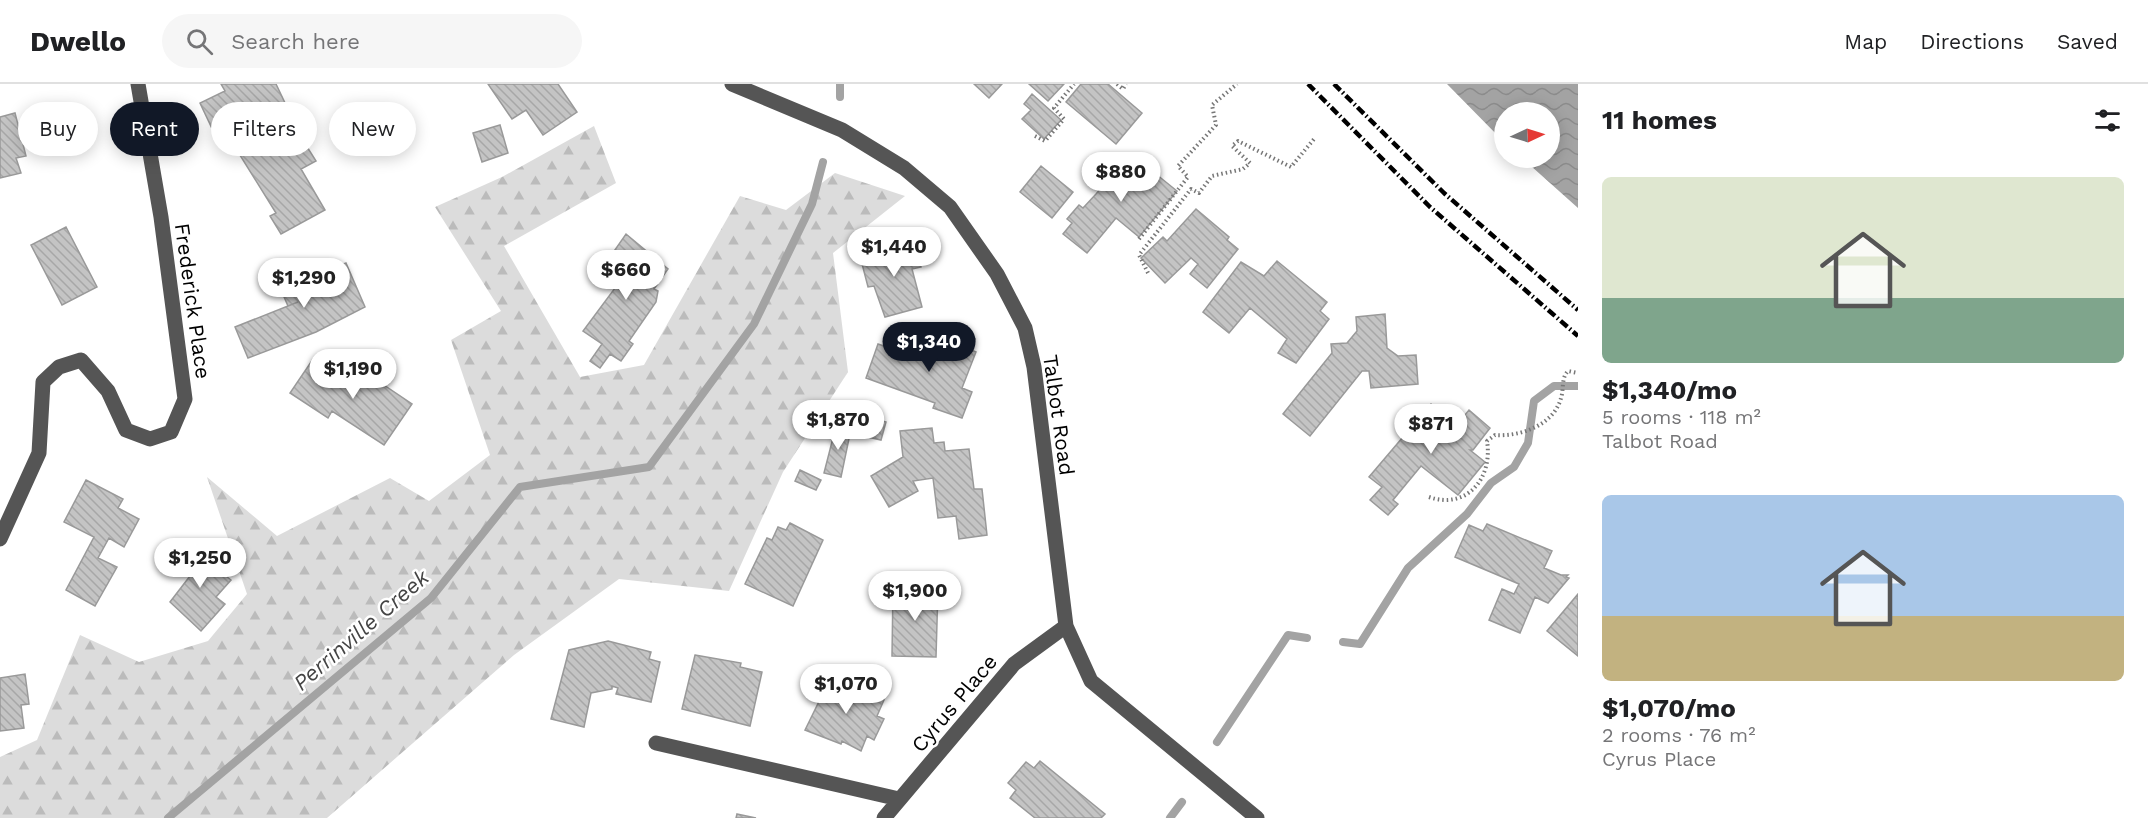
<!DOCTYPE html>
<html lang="en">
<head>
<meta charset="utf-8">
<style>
  :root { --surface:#fff; --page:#f6f6f6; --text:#202124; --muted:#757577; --line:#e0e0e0; --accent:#111827 }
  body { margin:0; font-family:"Work Sans",sans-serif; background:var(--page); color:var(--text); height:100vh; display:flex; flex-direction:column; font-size:22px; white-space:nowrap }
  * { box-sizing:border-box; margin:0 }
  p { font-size:20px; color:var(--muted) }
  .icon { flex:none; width:33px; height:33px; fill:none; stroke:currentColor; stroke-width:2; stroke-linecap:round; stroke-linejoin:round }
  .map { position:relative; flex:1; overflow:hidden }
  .side { display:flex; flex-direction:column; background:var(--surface); width:570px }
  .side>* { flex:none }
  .banner { position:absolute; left:18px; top:18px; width:570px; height:54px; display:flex; gap:12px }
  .needle { width:39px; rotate:86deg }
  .controls { position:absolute; left:1494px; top:18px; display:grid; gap:12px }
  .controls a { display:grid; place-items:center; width:66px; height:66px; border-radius:50%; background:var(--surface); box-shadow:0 3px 15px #0003; font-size:30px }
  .price { position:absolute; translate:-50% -51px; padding:0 14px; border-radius:21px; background:#fff; color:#222; font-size:20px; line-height:39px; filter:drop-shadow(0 2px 3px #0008) }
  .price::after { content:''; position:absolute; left:50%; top:36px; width:18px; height:14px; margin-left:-9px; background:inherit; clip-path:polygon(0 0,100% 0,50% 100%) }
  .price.current { background:var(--accent); color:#fff }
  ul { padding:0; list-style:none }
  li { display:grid; align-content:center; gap:12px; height:318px; padding:0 24px }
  li span { display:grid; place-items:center; height:186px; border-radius:9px; color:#555 }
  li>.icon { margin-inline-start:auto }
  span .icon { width:108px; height:108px; fill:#fffc; stroke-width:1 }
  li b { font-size:26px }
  h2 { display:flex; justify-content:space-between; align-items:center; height:72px; padding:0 24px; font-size:26px }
  .tag { padding:0 21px; border-radius:27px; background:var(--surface); box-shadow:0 3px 15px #0003; font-size:21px; line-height:54px }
  .tag.current { background:var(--accent); color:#fff }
  header { display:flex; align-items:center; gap:36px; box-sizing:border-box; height:84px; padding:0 30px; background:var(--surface); border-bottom:2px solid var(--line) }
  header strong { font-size:28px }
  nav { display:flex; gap:33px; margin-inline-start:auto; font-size:21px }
  .search { width:420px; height:54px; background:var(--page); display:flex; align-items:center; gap:15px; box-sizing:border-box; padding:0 21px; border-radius:33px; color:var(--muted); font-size:22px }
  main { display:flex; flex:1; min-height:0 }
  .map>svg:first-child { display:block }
  .forest { fill:url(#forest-firs) }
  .water { fill:url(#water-waves) }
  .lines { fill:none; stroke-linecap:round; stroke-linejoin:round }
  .stream { stroke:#a3a3a3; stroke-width:8 }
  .building { fill:url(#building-back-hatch); stroke:#999; stroke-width:1.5 }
  .path { stroke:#777; stroke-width:4; stroke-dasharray:1.5 3; stroke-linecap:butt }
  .minor { stroke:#555; stroke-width:15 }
  .rail { stroke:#000; stroke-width:4.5; stroke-dasharray:9 3 1.5 3; stroke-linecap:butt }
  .labels { text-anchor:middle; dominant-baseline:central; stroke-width:5; stroke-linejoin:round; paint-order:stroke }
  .street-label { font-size:21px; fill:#000; stroke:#fff }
  .water-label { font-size:22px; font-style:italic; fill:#444; stroke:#fff }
</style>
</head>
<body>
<header>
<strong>Dwello</strong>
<div class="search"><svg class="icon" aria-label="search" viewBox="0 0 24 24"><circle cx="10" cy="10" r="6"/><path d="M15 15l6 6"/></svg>Search here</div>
<nav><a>Map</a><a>Directions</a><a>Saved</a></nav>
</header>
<main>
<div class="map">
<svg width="1578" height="734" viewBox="0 0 1578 734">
  <defs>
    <pattern id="forest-firs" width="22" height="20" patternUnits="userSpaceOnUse" patternTransform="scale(1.5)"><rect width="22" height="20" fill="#dcdcdc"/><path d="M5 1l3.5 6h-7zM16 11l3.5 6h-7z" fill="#bbb"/></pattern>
    <pattern id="water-waves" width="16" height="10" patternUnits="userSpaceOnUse" patternTransform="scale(1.5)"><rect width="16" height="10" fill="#a3a3a3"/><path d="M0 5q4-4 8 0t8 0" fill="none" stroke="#8b8b8b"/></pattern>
    <pattern id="building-back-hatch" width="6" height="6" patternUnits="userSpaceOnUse" patternTransform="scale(1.5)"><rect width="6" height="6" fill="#c4c4c4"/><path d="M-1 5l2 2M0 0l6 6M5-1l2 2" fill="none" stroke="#a7a7a7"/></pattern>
  </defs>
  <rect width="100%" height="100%" fill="#fff"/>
  <!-- forest -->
  <path class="forest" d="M594,42l22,57 -112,63 76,131 64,-12 96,-169 46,14 49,-37 70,23 -72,57 15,119 -65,100 -54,119 -110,-12 -105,76 -187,163h-327v-61l37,-17 43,-105 59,27 69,-21 39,-47 -40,-117 70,59 113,-58 39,23 61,-46 -39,-115 50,-29 -66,-104 67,-30z"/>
  <!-- water -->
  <path class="water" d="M1447,0h131v124l-56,-50h28v-46h-46v30z"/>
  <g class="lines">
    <!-- stream -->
    <path class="stream" d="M840,0v13
      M1343,558l17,2 48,-76 59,-54 24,-31 23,-16 14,-24 6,-42 20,-15h24
      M1217,658l71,-107 19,3
      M168,734l263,-220 89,-111 129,-20 105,-143 58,-120 11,-42
      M1170,734l12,-16"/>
  </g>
  <!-- building -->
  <path class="building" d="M221,0h55l9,19 -69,34 -16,-34 25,-12z
    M488,0h70l19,28 -34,23 -17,-25 -14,9z
    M974,0h28l-13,14z
    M1029,0h35l-16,17z
    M1081,0h27l34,29 -26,31 -50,-42z
    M1032,10l29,26 -17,19 -22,-20 9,-9 -7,-6z
    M15,29l11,43 -10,2 5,15 -21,5v-61z
    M500,41l8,28 -26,9 -9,-29z
    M299,50l17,27 -15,8 24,41 -44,24 -11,-18 6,-3 -38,-61 29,-16 7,12z
    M1130,69l47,38 -38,46 -23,-19 -29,35 -24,-19 9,-11 -5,-4 12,-14 4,3 13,-14 21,-25 -4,-4 10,-11 4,3z
    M1041,82l32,26 -21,26 -32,-26z
    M1196,125l33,28 -2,3 11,9 -31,39 -17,-14 8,-10 -7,-6 -26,25 -24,-25 22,-21 4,4z
    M66,143l31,60 -35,18 -31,-60z
    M626,150l42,35 -14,20 4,2 -2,11 -27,39 4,3 -12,17 -11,-7 -10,14 -10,-7 12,-17 -19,-13 41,-55 -5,-3 5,-7 -14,-9z
    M914,158l7,25 -9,2 10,38 -37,10 -11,-31 -6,1 -8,-31z
    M1277,177l50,41 -7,9 9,8 -33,44 -18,-10 9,-14 -37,-31 -21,25 -26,-21 38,-50 23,14z
    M346,179l19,44 -49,25 -68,26 -13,-31 63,-25 -10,4 -7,-16 9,-4 -3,-9 29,-12 8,7z
    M1385,230l2,34 11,8 18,-1 2,29 -47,4 -2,-17h-7l-52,65 -27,-22 49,-61 -1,-9 16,-1 10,-12 -1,-14z
    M946,244l29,11 -4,11 5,2 -14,36 10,4 -10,26 -29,-10 2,-5 -69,-25 12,-34 55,19z
    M313,275l34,23 10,-15 55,37 -28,41 -52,-34 -4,7 -38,-25z
    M1431,320l21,19 4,-6 4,4 9,-11 21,18 -17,22h-3l15,12 -27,33 -37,-29 -28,34 5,4 -10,11 -18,-15 12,-13 -13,-10z
    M868,333l18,5 -5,18 -18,-4z
    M831,340l20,5 -10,48 -17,-4 11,-43h3l-7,-2z
    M932,344l2,15 10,-1 1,9 24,-2 5,40h8l5,46 -28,4 -3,-23 -18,2 -5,-40 -20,3 5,10 -29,16 -18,-31 32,-19 -3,-26z
    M800,386l21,10 -5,10 -21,-9z
    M86,396l37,19 -5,9 21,11 -15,28 -15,-9 -11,20 19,9 -22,39 -29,-16 28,-53 -30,-15z
    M790,439l33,17 -30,66 -48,-22 22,-46 5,2 6,-13 8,3z
    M1487,440l65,27 -8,17 17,7h7l-2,2 3,1 -21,25 -13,-6 -15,36 -31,-13 13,-31 12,5 5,-10 -64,-27 14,-32 14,6z
    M191,462l37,28 -2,2 5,4 -15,17 9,7 -24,27 -31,-29 20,-26 -14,-12z
    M893,503l45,2 -2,68 -44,-1z
    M1578,510v62l-31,-25z
    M608,557l43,11 -2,7 11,3 -9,40 -35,-8 2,-6 -6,-2v3l-21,4 -7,34 -33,-8 18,-69z
    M695,571l46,8 -1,4 22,5 -12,54 -68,-17z
    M25,590l4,30 -8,1 3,23 -24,3v-53z
    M831,593l53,23 -7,16 7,3 -10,21 -7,-4 -6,15 -19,-10 -1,3 -36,-14z
    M1040,677l65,53 -4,4h-66l-25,-20 6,-8 -8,-7 18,-21 8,6z
    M737,730l19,4h-20z"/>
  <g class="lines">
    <!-- path -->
    <path class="path" d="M1117,0l6,5 3,-5
      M1035,52l10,5 19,-22 -10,-11 20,-24
      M1139,155l49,-62 -10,-11 38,-41 -4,-20 25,-21
      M1148,189l-9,-18 52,-66 8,4 13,-17 31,-7 7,-6 -18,-17 6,-5 53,26 23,-28
      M1429,413c38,13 64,-19 58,-56l8,-6c25,2 59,-10 66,-37 3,-8 0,-20 7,-27l10,2"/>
    <!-- minor -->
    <path class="minor" d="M732,0l110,46 62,38 46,39 47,67 28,54 9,39 32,259 25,55 166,137
      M0,455l39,-86 4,-71 16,-15 22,-7 27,31 18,39 24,9 21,-7 14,-33 -24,-182 -23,-133
      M656,659l243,56
      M884,734l130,-154 52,-38"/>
    <!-- rail -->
    <path class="rail" d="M1308,0l122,123 148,129
      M1334,0l110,109 134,117"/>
  </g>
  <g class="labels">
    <!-- street labels -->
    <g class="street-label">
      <text transform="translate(193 217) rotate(82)">Frederick Place</text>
      <text transform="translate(1059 331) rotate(82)">Talbot Road</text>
      <text transform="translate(954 619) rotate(-50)">Cyrus Place</text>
    </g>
    <!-- water labels -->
    <g class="water-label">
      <text transform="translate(361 546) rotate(-41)">Perrinville Creek</text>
    </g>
  </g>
</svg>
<div class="controls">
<a><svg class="needle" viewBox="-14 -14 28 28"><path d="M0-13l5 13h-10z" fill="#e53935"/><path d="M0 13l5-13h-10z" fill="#757577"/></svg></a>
</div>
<b class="price" style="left:1121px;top:119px">$880</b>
<b class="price" style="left:894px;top:194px">$1,440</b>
<b class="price" style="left:626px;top:217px">$660</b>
<b class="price" style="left:304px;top:225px">$1,290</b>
<b class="price current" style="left:929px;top:289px">$1,340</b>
<b class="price" style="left:353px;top:316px">$1,190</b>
<b class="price" style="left:838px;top:367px">$1,870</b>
<b class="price" style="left:1431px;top:371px">$871</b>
<b class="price" style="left:200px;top:505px">$1,250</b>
<b class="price" style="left:915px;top:538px">$1,900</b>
<b class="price" style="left:846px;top:631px">$1,070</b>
<div class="banner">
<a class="tag">Buy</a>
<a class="tag current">Rent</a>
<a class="tag">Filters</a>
<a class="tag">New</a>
</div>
</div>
<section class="side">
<h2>11 homes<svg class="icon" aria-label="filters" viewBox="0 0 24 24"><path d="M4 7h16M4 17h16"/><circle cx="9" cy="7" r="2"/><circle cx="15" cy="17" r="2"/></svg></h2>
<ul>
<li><span style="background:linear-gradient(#dfe7d0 65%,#7fa58c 0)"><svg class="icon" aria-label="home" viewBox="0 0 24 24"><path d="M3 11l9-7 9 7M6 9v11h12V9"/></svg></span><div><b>$1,340/mo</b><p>5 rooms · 118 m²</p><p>Talbot Road</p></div></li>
<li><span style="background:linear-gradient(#a9c7e8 65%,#c2b280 0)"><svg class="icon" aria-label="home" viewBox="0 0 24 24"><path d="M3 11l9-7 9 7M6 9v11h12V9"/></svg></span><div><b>$1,070/mo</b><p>2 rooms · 76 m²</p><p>Cyrus Place</p></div></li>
</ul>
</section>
</main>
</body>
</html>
